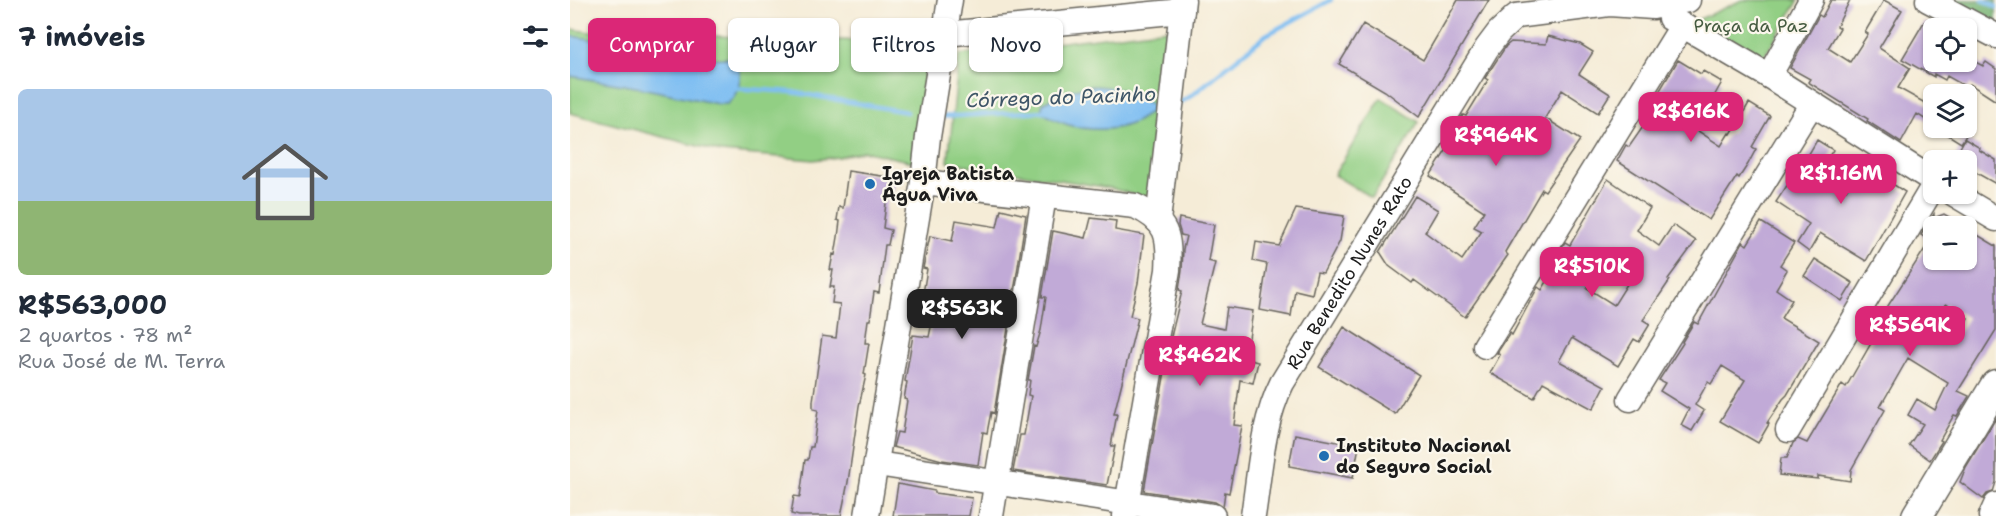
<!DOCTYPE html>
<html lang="pt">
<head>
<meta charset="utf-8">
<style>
  :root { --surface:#fff; --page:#f2f2f3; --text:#1f2937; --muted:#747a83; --accent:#db2777 }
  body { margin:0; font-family:"Shantell Sans",sans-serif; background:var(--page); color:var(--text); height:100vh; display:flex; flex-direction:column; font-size:22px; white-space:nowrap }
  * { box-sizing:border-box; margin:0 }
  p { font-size:20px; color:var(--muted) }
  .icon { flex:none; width:33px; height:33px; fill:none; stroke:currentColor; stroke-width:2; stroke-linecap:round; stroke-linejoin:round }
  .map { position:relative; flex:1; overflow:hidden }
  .drawer { display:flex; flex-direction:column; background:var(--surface); width:570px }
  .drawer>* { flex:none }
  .guide { position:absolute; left:18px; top:18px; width:570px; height:54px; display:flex; gap:12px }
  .fabs { position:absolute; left:1353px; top:18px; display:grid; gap:12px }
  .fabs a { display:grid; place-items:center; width:54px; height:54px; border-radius:9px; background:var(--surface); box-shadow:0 2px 4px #0004; font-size:30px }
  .price { position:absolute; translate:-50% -51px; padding:0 14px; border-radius:12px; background:var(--accent); color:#fff; font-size:20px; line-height:39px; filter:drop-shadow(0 2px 3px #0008) }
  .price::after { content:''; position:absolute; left:50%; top:36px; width:18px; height:14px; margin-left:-9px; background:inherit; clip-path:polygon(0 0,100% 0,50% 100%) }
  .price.current { background:#222; color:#fff }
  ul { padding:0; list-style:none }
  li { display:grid; align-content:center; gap:12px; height:318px; padding:0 18px }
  li span { display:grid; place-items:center; height:186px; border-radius:9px; color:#555 }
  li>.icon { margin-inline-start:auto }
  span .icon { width:108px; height:108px; fill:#fffc; stroke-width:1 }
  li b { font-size:26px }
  h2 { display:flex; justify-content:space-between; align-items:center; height:72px; padding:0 18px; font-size:26px }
  .tag { padding:0 21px; border-radius:9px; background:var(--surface); box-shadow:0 2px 4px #0004; font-size:21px; line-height:54px }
  .tag.current { background:var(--accent); color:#fff }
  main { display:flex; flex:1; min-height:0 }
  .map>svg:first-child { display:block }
  .green { fill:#92cf84; stroke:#577650; stroke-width:1.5 }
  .forest { fill:#75b272; stroke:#486747; stroke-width:1.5 }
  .water { fill:#7ebef2; stroke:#4d6d87; stroke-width:1.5 }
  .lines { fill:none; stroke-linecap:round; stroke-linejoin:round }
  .stream { stroke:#7ebef2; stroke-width:4.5 }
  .building { fill:#c1aad7; fill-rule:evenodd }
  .minor-casing { stroke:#68655d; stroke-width:27 }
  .major-casing { stroke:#68655d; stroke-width:33 }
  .minor { stroke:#fff; stroke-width:24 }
  .major { stroke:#fff; stroke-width:30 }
  .poi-dot { fill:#1f6fb2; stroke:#fbf7ec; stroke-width:2 }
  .labels { text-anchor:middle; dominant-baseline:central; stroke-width:4.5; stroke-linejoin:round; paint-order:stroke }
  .park-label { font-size:18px; fill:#455b40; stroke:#fbf7ec }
  .poi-label { font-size:18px; font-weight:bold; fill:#1c1c1c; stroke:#fbf7ec; text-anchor:start }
  .street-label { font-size:18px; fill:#1c1c1c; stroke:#fbf7ec }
  .water-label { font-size:20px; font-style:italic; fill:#3e5567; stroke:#fbf7ec }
</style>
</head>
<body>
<main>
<section class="drawer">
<h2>7 imóveis<svg class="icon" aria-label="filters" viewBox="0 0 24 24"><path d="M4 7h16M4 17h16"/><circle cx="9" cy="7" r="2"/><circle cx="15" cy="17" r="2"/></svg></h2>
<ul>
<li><span style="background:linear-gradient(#a9c7e8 60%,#8fb573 0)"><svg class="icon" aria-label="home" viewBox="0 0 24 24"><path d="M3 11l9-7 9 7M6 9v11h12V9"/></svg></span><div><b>R$563,000</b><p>2 quartos · 78 m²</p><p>Rua José de M. Terra</p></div></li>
</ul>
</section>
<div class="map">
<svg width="1426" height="516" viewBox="0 0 1426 516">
  <rect width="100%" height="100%" fill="#fbf7ec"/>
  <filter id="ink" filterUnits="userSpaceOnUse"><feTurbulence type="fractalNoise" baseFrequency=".0167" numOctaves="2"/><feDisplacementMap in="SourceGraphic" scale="12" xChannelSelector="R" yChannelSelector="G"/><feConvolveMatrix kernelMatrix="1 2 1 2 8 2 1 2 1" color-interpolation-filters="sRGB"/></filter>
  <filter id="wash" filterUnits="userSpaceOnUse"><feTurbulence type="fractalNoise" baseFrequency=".008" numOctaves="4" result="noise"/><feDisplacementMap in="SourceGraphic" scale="24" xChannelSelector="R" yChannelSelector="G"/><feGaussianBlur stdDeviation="1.35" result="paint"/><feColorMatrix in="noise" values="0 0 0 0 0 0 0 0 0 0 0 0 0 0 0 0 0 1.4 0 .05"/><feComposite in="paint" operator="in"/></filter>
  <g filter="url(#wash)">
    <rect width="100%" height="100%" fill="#f5ecd7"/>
    <!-- green -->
    <path class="green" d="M1172,0h57l-31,50 -3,4 -9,4 -59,-38z
      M0,29l20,3 339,11 -16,119 -50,-11 -25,6 -25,3 -92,-8 -151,-39z
      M598,29l-16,171 -42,-12 -162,-26 11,-107z
      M811,98l38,24 -47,76 -38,-23z"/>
    <!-- forest -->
    <path class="forest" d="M1370,0h56v26z"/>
    <!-- water -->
    <path class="water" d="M0,36l42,6 20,1 59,16 40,-1 7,3c4,16 2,32 -11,43h-9l-77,-16 -71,-12z
      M521,86c25,1 43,5 63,21 -23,31 -85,27 -113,4l2,-8c16,-10 30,-15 48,-17z"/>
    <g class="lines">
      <!-- stream -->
      <path class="stream" d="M1413,0l13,7
        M162,88l60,4 115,20
        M609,103l12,-7 75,-61 65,-35
        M368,117l108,-6"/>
    </g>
    <g id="blocks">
      <!-- building -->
      <path class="building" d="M888,0h31l-70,117 -34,-26 -46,-27 24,-40 60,36z
        M1261,0h19l-13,26 3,2 -12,20 22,14 18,-28 -3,-2 19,-32 18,10 -23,38 31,20 -12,20 36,20v17l-17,-11 -16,29 -34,-22 1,-2 -60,-37 2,-3 -20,-11 29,-53 3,2z
        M1354,22l10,5v35h32v-5l17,9 3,-4 10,7v32l-26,-17 -2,4 -21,-12 -2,4 -11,-6v3l-32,-18z
        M978,36l32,8 13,8 -14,22 31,20 -12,19 -36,-23 -17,28 35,22 -35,51 -3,-2 -37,63 3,3 -43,62 -51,-37 -2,3 -23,-17 -9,-14 35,-56 23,14 -13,22 37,28 20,-29 -8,-4 10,-16 -54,-35 26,-41 -4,-2 11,-18 3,1 22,-36 -3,-2 21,-32 5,-4 35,2z
        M1108,60l23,14 2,-3 19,11 -14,25 2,2 -12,22 23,15 8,-13 2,1 18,-31 21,13 -18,31 4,2 -8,15 -9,14 -2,-2 -28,44 -92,-59 9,-16 3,2 16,-23 -4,-2z
        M1367,128h34l-10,15z
        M1395,139l15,9 -1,2 17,10v24l-30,-17v-7h-13z
        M1247,140l16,10 -15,23 28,17 16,-26 43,28 -39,69 -46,-28 -11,19 -12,-9 12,-19 -33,-22 18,-27 2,1z
        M278,171l47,7 -3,18 -5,-1 -4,33 8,2 -3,15h-3l-6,48 -5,-1 -4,28h-2l-3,23h4l-5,31 2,1 -7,31 -11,76 -7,34h-42l-8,-2 3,-18 6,1 5,-37h3l2,-13h3l5,-37 -5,-1v-8l9,-65 14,2 4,-34 -8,-1 2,-16h-4l3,-17h-3l3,-16 2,1 3,-18 2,-16 -3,-1 2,-13 4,1z
        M1038,179l42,29 -13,22 22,16 14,-21 23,16 -28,38 2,1 -27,40 7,4 -11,18 -5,-3 -16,27 -46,-28 -13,23 46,25 -12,23 -50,-27 -9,16 -44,-25 10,-18 -3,-2 13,-20 2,2 26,-48 4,3 15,-25 -4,-2 12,-21 5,3zM1032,265l27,16 -15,24 -27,-17z
        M431,209l25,6 -11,70 -9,37h3l-15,91 -3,-1 -4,21 -4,-1 -5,33 -36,-5 -49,-13 4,-15 5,1 5,-33 -3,-1 3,-17 -2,-1 8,-46 16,2 7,-34 -14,-3 5,-31 -4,-1 7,-32 22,5 4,-21 41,7z
        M726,209l48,7 -4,25 -17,32 -6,-1 -5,22 -17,-4 -4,26 -31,-6 7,-46 -14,-3 3,-19 23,4z
        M1364,214v4l10,-4 21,12h-31v34h32v-32l30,18v84l-38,61 11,5 -1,2 -11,18 -3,-1 -14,25 2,1 -12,19 -21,-15 14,-21 -15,-9 9,-16 18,11 13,-27 -40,-25 -28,49 5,3 -34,60 -1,11 -32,-5v3l-39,-4 2,-17h6l6,-15 5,-4 9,4 35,-59 4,3 28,-49 -5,-3 61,-94 -9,-6zM1376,304l22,14 -12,20 -22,-14z
        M521,218l25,3 -1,9 29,5 -6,48 -8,33 8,2 -24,96h3l-6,32h4l-8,39 -94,-14 7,-36h4l7,-39 -3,-1 2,-15h-2l6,-34 2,1 5,-17 5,-33h-4l11,-66 33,7z
        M609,218l35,7 -6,36 7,2 -15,61 24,5 3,-22 26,4 -7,48 12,3 -5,21 -13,-3 -6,45 8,1 -13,67 -4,-1 -2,15 -8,-5 -71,-11 27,-154 11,-46 -3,-1 3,-19 1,-22 3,-13 -5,-1 -3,-10z
        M1191,222l33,21 -14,22 7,5 -11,19 16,11 -11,18 38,23 -32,54 -4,4 -16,24 2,1 -11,19 -38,-22 25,-41 -23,-14 -11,18 -3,-2 -13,23 9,6 -12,20 -11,-6 8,-16 -29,-18 5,-8 -6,-3 24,-37 -1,-1 12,-20 4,2 45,-82 4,3z
        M1245,259l38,24 -11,18 -38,-25z
        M774,327l75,48 -24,39 -76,-47z
        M1426,418v64l-3,10 -6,2 -4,5 -23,-17 6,-15z
        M725,434l64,12 -6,32 -64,-12z
        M328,484l37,7v2l37,5 -3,18h-76z"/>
    </g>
  </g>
  <g filter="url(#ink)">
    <use href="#blocks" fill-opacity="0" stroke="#68655d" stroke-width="1.5"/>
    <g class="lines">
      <!-- minor casing -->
      <g class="minor-casing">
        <g id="minor">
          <path d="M1358,0l68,36"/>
          <path d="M1100,18l99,58 165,105"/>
          <path d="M375,34l237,-23"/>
          <path d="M1199,76l42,-76"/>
          <path d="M353,182l212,24c33,15 35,30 33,64l-43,246"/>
          <path d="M1384,194l42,25"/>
          <path d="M588,221l25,-221"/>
          <path d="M915,346l197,-320"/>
          <path d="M1060,399l181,-294"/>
          <path d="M1218,430l146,-245"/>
          <path d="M307,464l336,52"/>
          <path d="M297,516l56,-334 5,-45 22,-137"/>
          <path d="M421,516l53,-320"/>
          <path id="s1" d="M683,516c7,-45 9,-93 29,-133l205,-335 12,-16 17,-16 93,-12 44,3 35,-7"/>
          <path d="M1421,516l5,-11"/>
        </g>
      </g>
      <!-- major casing -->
      <g class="major-casing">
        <path id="major" d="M1347,516l79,-131"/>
      </g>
      <!-- minor -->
      <use href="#minor" class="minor"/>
      <!-- major -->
      <use href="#major" class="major"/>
    </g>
  </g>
  <!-- markers -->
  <g class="poi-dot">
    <circle cx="300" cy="184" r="6"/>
    <circle cx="754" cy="456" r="6"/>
  </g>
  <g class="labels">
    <!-- park labels -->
    <g class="park-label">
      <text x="1181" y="26">Praça da Paz</text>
    </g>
    <!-- poi labels -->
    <g class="poi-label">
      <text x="312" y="174">Igreja Batista<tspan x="312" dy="21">Água Viva</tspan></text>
      <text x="766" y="446">Instituto Nacional<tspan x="766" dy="21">do Seguro Social</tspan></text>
    </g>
    <!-- street labels -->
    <g class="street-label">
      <text stroke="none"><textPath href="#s1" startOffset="266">Rua Benedito Nunes Rato</textPath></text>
    </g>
    <!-- water labels -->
    <g class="water-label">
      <text transform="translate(491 97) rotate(-2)">Córrego do Pacinho</text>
    </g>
  </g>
</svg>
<div class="fabs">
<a><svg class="icon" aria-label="locate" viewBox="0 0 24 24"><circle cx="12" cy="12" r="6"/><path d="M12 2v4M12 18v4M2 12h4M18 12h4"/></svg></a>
<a><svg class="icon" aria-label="layers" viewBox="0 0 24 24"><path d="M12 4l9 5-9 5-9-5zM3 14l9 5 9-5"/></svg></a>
<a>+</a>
<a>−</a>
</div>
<b class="price" style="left:1121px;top:143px">R$616K</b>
<b class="price" style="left:926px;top:167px">R$964K</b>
<b class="price" style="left:1271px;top:205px">R$1.16M</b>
<b class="price" style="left:1022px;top:298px">R$510K</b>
<b class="price current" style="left:392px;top:340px">R$563K</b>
<b class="price" style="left:1340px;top:357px">R$569K</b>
<b class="price" style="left:630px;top:387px">R$462K</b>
<div class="guide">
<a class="tag current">Comprar</a>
<a class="tag">Alugar</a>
<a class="tag">Filtros</a>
<a class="tag">Novo</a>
</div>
</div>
</main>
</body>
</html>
